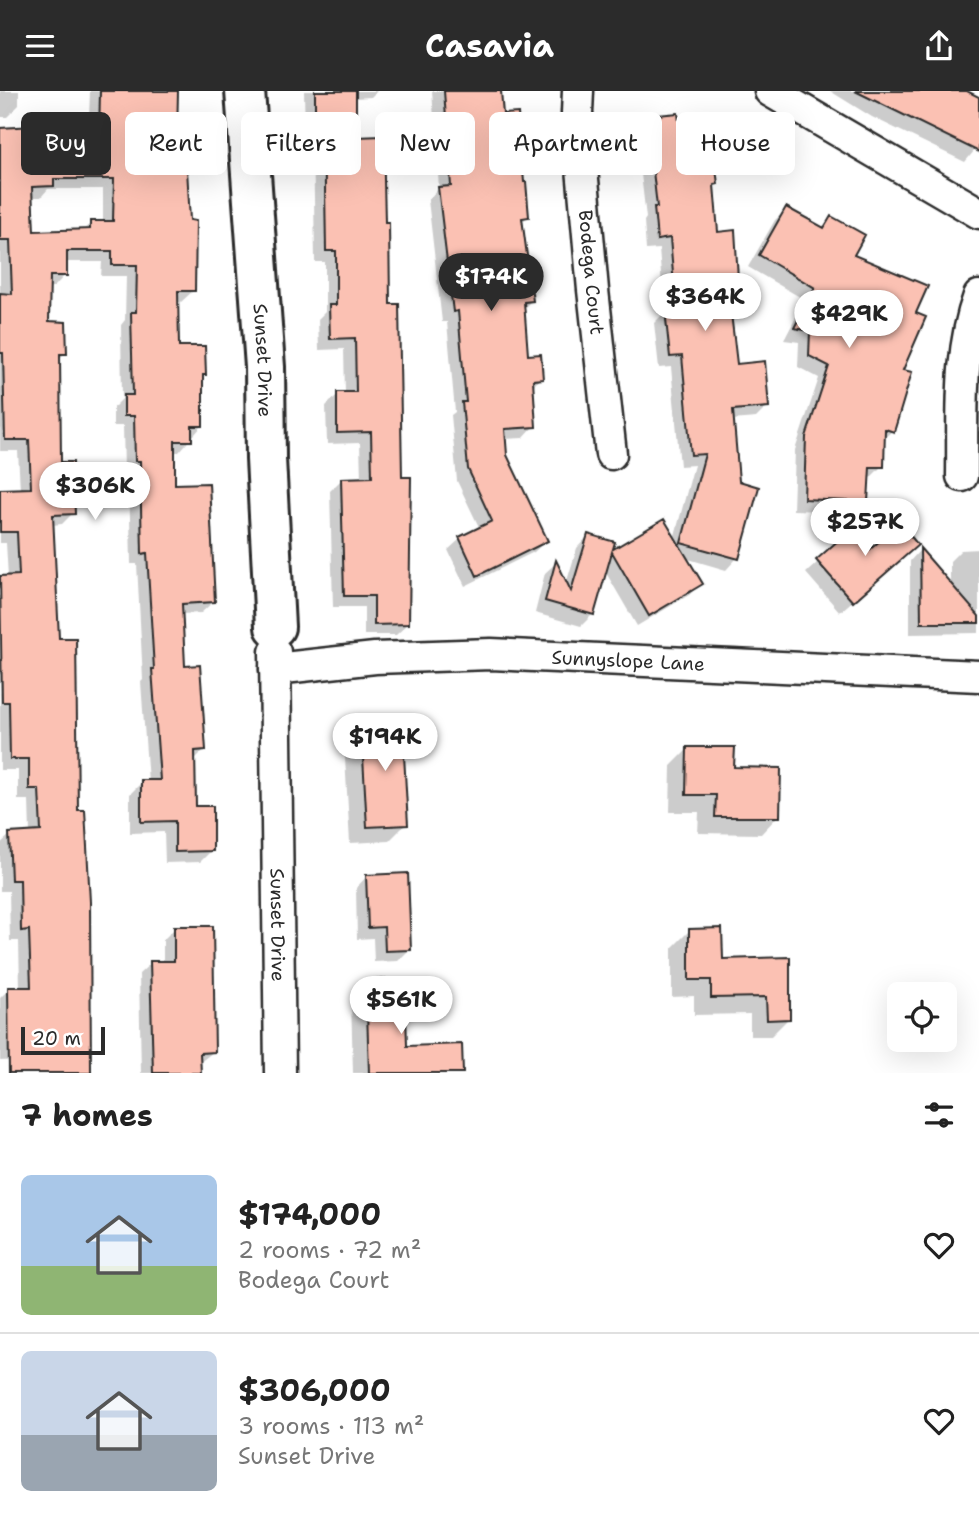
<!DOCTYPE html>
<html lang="en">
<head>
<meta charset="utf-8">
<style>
  :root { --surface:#fff; --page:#f2f2f2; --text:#222; --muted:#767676; --line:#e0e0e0; --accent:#2b2b2b }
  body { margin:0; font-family:"Shantell Sans",sans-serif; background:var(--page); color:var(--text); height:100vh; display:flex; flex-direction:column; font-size:26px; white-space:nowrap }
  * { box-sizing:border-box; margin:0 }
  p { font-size:23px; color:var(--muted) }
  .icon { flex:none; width:38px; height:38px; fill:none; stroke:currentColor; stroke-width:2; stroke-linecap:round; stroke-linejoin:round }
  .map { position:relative; height:982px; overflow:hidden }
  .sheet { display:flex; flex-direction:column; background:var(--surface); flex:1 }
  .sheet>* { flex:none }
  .banner { position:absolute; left:21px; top:21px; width:938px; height:63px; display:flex; gap:14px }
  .tools { position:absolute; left:887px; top:891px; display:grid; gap:14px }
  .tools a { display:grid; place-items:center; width:70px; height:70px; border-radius:10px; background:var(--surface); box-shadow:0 7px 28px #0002; font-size:35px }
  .scale { position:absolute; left:21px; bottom:18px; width:84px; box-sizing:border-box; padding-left:7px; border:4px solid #2b2b2b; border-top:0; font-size:19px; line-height:24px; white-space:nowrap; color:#2b2b2b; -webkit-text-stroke:5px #fff; paint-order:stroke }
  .price { position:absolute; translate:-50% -60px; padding:0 16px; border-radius:24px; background:#fff; color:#222; font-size:23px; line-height:46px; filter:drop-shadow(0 2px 4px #0008) }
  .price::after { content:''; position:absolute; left:50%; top:42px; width:21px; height:16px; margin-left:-10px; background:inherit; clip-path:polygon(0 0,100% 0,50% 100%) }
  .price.on { background:var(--accent); color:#fff }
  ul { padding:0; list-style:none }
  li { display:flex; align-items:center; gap:21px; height:175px; padding:0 21px }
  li+li { border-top:2px solid var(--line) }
  li span { display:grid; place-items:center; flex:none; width:196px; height:140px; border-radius:10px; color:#555 }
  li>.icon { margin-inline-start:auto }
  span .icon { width:84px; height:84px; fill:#fffc; stroke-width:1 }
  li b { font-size:30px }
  h2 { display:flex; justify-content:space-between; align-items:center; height:84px; padding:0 21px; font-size:30px }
  .pill { padding:0 24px; border-radius:10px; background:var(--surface); box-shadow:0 7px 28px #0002; font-size:24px; line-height:63px }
  .pill.on { background:var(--accent); color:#fff }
  header { display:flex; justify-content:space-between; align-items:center; height:91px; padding:0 21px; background:var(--accent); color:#fff; font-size:32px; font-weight:700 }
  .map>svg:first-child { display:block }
  .shadow { fill:#0003; fill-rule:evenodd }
  .building { fill:#fbc1b3; stroke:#2b2b2b; stroke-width:2; fill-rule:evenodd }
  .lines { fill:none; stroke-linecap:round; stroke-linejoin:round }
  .street-casing { stroke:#2b2b2b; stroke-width:35 }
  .secondary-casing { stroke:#2b2b2b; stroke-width:44 }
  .street { stroke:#fff; stroke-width:30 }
  .secondary { stroke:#fff; stroke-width:38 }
  .labels { text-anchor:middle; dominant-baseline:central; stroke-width:6; stroke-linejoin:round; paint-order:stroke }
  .street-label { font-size:19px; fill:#2b2b2b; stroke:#fff }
</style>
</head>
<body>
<header><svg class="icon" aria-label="menu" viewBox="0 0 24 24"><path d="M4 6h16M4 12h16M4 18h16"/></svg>Casavia<svg class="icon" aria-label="share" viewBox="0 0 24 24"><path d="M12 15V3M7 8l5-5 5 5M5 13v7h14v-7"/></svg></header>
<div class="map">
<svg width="979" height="982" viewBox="0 0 979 982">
  <rect width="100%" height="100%" fill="#fff"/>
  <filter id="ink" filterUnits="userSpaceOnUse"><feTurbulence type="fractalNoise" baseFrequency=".0143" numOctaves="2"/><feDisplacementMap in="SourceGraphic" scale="14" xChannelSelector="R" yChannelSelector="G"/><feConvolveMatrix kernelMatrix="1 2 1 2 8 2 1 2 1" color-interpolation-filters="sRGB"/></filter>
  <g filter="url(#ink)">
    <!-- shadow -->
    <path class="shadow" d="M0,0h19v14l-12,12h-7z
      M90,0h86v47l17,153 -12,11h-4v46l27,27 -3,2 1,49 -23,26h-6v34l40,116 -12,11 -20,1 3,54 20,82 -10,10v48l17,43 -11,11 -35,1 -1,-31 -34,1v-39l12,-12h6l-7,-100 2,-2 -6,-116h-6l-2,-92h-5l-1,-46h-10v-18l9,-9 -1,-74 4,-5 1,-44h-25l1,-14h-37v13l-11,12h-6l-1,36 18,30 -7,7 1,104 14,49 -11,11 -10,1 5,115 19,172 14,261h-67v-13l-23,1v-63l9,-9h11l-1,-48h-9l-1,-50h-9v-47l10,-9 20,-1 -1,-34h-11v-30h-18v-193h8l-2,-34h-6v-52l20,-1 -2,-39h-18v-303l114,-4 -1,-25 -24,-1zM48,98h55v33l-12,1 -9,8 -50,1 -1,-35h10z
      M304,0h73l-6,6 -17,1v41l34,167 20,318 -12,11h-32v-28h-31l-3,-116 12,-12h19l-1,-36 -33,1 -1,-38 12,-12h7l-1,-45 -25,1 -1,-31 7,-7v-50h-10l-2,-128h-8z
      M432,0h67l2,25 27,100 -7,7 10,78 -8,8 4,48 14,21 -9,9 2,39 -11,12 -19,1 1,17 41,85 -12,11 -69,34 -17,-36 12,-11 20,-10 -23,-48 -6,-66 4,-3 -8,-90h-5l-14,-122 11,-12z
      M830,0h133l16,8v46l-14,17 -93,-45z
      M647,27l33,24 36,42 -4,3 4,46 22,78 -8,8 6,46 31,42 -11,11 -24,2 5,138 -11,12 -41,-12 15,26 -11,11 -52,31 -32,-55 -12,43 -12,12 -46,-13 10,-40 11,-10 10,21 11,-36 11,-12 22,17 48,-28 16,14 20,-74 -14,1 -9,-99 -12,1 -5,-45 10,-10 -5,-64 -13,1 -2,-29 2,-3 -10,-88z
      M787,118l34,19 10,-10 20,37 63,59 -14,57 -8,60 -10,9v26l-12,12h-3v23l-12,11 -62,-2 2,-60 24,-72 -21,-11 1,-25 -15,-2 21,-40 -57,-33 27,-47z
      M866,427l-1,38h39l-64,56 -34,-39z
      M979,458v84l-69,1v-73l10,-11 30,35v-24l11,-11z
      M361,633l45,100 -17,17 -39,2 -6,-102z
      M688,658l44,20 46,47 -17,18 -63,-1 1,-21h-29l1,-46z
      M367,785l42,74 -11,11 -24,1 -1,-24 -16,1 -1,-51z
      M175,837l38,124 -14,11v10h-58l-2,-99 12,-11 12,-1v-22z
      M689,840l32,29 67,-1 1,59 -18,18h-21v-22l-56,1v-19l-22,1v-49z
      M367,891l39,66 56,25h-109l-2,-75z"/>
    <!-- building -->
    <path class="building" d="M100,0h78l-1,45 8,-1 5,85 6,1 -1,70h-17l1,55h26l1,29h-3v51h-11v15h-17v43l34,-1 6,119 -33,2 3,62 15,-1 6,85 -11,1 1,55h17v45l-38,1v-31l-34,1v-42h19l-8,-111h2l-7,-116 -5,1 -2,-93h-5l-1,-45h-10v-21h9l-2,-83h5l1,-47h-25v-14h-45v25h-17l-1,45 17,1 1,32h-7l1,108h12l2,52 -22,1 6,123h17l2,172h7l5,92 1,171h-82l-1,-86h23l-2,-57 -8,1 -1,-51h-9l-2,-47 32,-2 -2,-42h-10v-30h-19l-1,-57h-7l-2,-126 19,-1 -2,-43h-17v-43l31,-1 -2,-48h-24l-2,-87h-3v-60l12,1 -2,-54h-10v-112l52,-3 1,12h46zM54,88h60l-1,42h-23v8l-56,2 -2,-44 22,-1z
      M315,0h41v46l27,-1 2,86h4l1,82h9l3,173h9l-2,147 -35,1v-29h-30l-3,-118 31,-1 -1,-45 -34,1v-41h19l-1,-54 -25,1 -1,-34h7v-54h-10l-2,-128h-9z
      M444,0h57l2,23 15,-1 6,69h2l3,35 -7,1 11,83 -9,1 4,53 13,-1 2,25 -10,1 3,47 -31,2 2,26 41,86 -71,35 -18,-39 33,-16 -24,-52 -6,-67h4l-8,-91 -5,1 -15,-125 13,-1z
      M855,0h112l12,6v55z
      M678,22l3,27 31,-3 6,47 -4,1 4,47 17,-2 5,81 -9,2 6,51 28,-3 4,46 -36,3 6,71 20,6 -20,72 -58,-16 24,-89 -14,1 -9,-99 -12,1 -5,-47 11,-1 -6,-71 -13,2 -3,-33h3l-10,-91z
      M786,116l38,21 7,-12 34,19 -11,20 74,31 -12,27 10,4 -23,53 9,2 -18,60 -9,-3 -1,38h-14l-2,35 -64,-3 2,-62 23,-71 -20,-10 1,-25 -16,-3 21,-40 -56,-33z
      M868,423l-1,38 33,-29 18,22 -65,57 -37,-42z
      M664,428l39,65 -54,32 -37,-64 -18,63 -49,-14 11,-41 15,31 17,-57 27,8 -2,7z
      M920,457l59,68v7h-58z
      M402,629l6,105 -41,2 -6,-105z
      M687,656h48l-1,20 47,1 -1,49h-65l1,-22h-30z
      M408,782l3,77 -26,1 -1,-24 -16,1 -2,-53z
      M174,835h39l2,126 -15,1 1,20h-48l-3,-112h24z
      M722,837l1,31 67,-2v62l-23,1 -1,-23 -55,1v-18h-22v-51z
      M405,888l2,67 55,-2 1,29h-94l-3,-93z"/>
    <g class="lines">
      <!-- street casing -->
      <g class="street-casing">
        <g id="street">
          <path id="s1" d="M578,0l-1,22 16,177 18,164"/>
          <path d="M770,0l209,122"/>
          <path d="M962,385c1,-60 -4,-123 17,-180"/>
          <path id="s2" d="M275,561l5,421"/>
          <path id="s3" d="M275,578l100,-11 116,-4 488,22"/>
        </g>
      </g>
      <!-- secondary casing -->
      <g class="secondary-casing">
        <g id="secondary">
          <path id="s4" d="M245,0l20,276 1,92 9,168"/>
        </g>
      </g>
      <!-- street -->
      <use href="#street" class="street"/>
      <!-- secondary -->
      <use href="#secondary" class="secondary"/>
    </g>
  </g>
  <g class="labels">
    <!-- street labels -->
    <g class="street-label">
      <text stroke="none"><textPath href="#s1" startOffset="182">Bodega Court</textPath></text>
      <text stroke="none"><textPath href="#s4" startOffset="270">Sunset Drive</textPath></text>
      <text stroke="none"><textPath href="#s3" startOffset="354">Sunnyslope Lane</textPath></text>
      <text stroke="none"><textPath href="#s2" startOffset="273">Sunset Drive</textPath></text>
    </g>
  </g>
</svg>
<div class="tools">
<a><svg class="icon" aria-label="locate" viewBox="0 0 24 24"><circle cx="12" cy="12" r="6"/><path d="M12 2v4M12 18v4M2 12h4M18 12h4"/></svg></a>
</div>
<div class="scale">20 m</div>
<b class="price on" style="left:491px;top:222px">$174K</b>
<b class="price" style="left:705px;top:242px">$364K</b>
<b class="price" style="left:849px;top:259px">$429K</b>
<b class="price" style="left:95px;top:431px">$306K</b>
<b class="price" style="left:865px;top:467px">$257K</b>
<b class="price" style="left:385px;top:682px">$194K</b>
<b class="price" style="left:401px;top:945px">$561K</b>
<div class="banner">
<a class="pill on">Buy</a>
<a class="pill">Rent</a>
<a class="pill">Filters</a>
<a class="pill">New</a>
<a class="pill">Apartment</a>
<a class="pill">House</a>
</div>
</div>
<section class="sheet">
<h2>7 homes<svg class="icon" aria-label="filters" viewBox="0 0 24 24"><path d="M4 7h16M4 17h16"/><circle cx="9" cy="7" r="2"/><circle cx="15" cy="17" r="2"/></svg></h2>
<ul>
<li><span style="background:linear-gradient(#a9c7e8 65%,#8fb573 0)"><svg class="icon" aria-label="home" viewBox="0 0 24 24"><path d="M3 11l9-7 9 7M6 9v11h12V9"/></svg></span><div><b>$174,000</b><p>2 rooms · 72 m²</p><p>Bodega Court</p></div><svg class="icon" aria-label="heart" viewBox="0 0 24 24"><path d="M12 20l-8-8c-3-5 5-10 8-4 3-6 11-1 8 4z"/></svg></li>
<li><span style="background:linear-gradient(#c9d6e8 60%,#9aa5b1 0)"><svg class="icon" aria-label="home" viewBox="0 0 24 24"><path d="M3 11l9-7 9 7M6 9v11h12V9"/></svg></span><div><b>$306,000</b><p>3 rooms · 113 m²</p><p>Sunset Drive</p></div><svg class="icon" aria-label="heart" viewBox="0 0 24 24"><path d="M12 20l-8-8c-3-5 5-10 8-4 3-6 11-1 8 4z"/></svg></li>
</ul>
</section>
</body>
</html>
